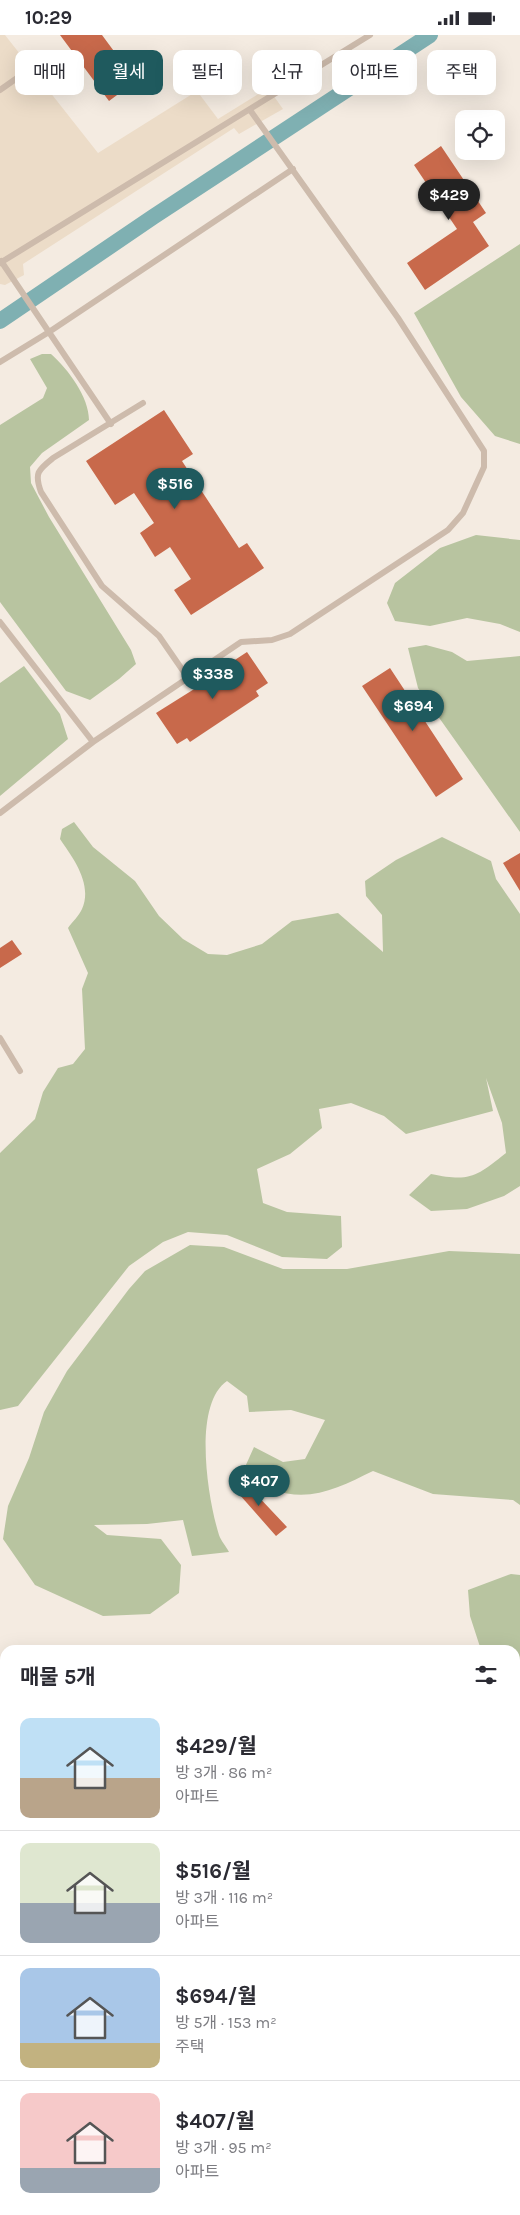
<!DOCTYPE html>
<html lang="ko">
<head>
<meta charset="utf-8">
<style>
  :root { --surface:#fff; --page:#f2f2f3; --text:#2b2b33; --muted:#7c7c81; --line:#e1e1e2; --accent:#1f5a5e }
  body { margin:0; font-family:Karla,"Noto Sans KR",sans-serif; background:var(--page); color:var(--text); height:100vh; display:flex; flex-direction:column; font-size:19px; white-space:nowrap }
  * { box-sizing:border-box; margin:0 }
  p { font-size:16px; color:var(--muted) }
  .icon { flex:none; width:28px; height:28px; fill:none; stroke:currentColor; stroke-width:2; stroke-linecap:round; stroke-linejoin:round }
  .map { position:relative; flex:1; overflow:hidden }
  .details { position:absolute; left:0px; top:1610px; width:520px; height:570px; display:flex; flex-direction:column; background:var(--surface); border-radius:15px 15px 0 0; box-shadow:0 5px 20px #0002 }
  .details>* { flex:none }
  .hud { position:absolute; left:15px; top:15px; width:490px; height:45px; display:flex; gap:10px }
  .controls { position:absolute; left:455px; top:75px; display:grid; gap:10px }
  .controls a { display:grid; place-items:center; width:50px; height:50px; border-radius:10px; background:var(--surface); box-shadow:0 5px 20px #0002; font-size:25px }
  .price { position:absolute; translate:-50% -42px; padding:0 11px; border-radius:18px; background:var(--accent); color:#fff; font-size:16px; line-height:32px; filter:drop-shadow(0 1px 2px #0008) }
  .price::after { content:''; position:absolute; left:50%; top:30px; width:15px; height:11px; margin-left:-8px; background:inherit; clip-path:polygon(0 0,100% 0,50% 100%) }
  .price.current { background:#222; color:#fff }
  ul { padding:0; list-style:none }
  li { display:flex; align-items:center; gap:15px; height:125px; padding:0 20px }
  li+li { border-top:1px solid var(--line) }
  li span { display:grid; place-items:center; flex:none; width:140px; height:100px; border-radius:10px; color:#555 }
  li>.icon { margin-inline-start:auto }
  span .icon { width:60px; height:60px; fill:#fffc; stroke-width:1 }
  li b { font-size:21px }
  h2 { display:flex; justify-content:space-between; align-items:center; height:60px; padding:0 20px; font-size:21px }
  .tag { padding:0 18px; border-radius:10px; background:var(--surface); box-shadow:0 5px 20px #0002; font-size:18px; line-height:45px }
  .tag.current { background:var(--accent); color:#fff }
  .status { display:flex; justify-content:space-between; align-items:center; height:35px; padding:0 25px; background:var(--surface); direction:ltr }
  .status svg { height:14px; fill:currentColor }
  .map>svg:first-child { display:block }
  .green { fill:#b8c4a0 }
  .plaza { fill:#ecdcc8 }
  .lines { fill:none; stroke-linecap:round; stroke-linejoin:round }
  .stream { stroke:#7fb0b2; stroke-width:4.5 }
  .canal { stroke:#7fb0b2; stroke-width:16 }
  .building { fill:#c8694b }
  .lane { stroke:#cdbbac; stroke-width:6 }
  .street { stroke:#cdbbac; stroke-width:12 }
</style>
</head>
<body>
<div class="status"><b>10:29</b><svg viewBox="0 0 49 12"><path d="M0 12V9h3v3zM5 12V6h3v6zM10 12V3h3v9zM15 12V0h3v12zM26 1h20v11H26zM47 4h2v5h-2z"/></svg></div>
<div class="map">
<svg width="520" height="2180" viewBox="0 0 520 2180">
  <rect width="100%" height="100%" fill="#f4ebe1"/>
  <!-- green -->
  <path class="green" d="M520,209v200l-25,-8 -34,-39 -47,-84z
    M42,319h9c17,15 38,43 38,66l-47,33 -12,14 1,16 18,34 82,133 5,14 -17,15 -29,21 -24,-9 -66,-89v-177l43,-27 4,-10 -17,-29z
    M476,500l44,5v92l-20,-8 -33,-6 -37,8 -35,-5 -8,-18 8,-20 45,-35z
    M426,610l26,7 15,9 53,-5v176l-102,-144 -10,-40z
    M24,631l36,48 8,25 -68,57v-113z
    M74,787l19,25 42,34 24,35 24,23 25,15 19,1 35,-11 30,-23 46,-8 45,39 -1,-37 -16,-19 -1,-15 31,-21 46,-23 49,24 5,18 24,35v272l-16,10 -37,13 -36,2 -22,-16 22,-21c39,8 45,3 75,-21l-4,-30 -16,-45 7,33 -87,23 -22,-18 -33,-13 -32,6 3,19 -32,26 -33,15 6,34 24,9 54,4 1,31 -15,12 -45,-2 -55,-22 -39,-3 -25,10 -34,24 -111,140 -18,4v-257l35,-34 8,-27 15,-24 15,-4 12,-15 -3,-60 6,-16 -20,-45c4,-6 11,-12 14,-19 11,-25 -9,-51 -22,-70l2,-10z
    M190,1210l34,2 59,22h64l102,-18 71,3v251l-7,-5 -80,-6 -60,-23c-33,16 -64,33 -101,18 -9,-3 -19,-15 -27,-22l9,-20 29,15 22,-3 20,-39 -34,-10 -42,2 -2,-16 -20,-15c-35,24 -19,119 -8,154 2,6 7,11 10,17l-37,4 -9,-36 -36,4 -53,1 13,10 54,4 20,26 -2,28 -29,21 -47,2 -68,-31 -32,-46 5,-33 21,-48 15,-46 23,-41 62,-82 16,-18z
    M511,1539l9,1v200l-5,1v-126h-34l-11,-34 -2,-26z"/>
  <!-- plaza -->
  <path class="plaza" d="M0,0h5l93,118 99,-62 21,28 50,-31 15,21 -44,25 -5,-6 -211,136 1,11 -19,10 -5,-1z"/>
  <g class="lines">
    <!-- stream -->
    <path class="stream" d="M0,2137h5
      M314,2175l22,5"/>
    <!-- canal -->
    <path class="canal" d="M0,286l153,-104 277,-182"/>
  </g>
  <!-- building -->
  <path class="building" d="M60,0h42l34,46 -27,20z
    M441,111l45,67 -13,9 16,24 -64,44 -18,-27 50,-34 -43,-64z
    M164,375l29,44 -11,7 57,87 8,-5 17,25 -73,47 -17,-25 17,-11 -21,-32 -15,10 -15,-24 14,-10 -20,-30 -19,12 -29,-44z
    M247,617l21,31 -12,8 3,5 -69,46 -3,-4 -10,6 -21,-31 67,-42 -2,-2z
    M390,633l73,111 -27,18 -74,-111z
    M520,818v38l-17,-28z
    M12,905l10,14 -22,14v-20z
    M240,1442l47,50 -11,9 -45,-51z"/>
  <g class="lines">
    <!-- lane -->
    <path class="lane" d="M0,55l37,-26
      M1,226l110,163
      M0,228l370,-228
      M0,327l49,-30 244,-163
      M143,368l-90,55c-15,12 -19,15 -12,34l61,94 57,50 29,42
      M0,587l93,120
      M0,778l93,-71 148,-100 31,-2 18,-6 158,-104 15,-17 21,-46v-16l-86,-133 -148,-208
      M0,1003l20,33"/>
    <!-- street -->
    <path class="street" d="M0,1866l5,-11
      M515,2023l5,1
      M0,2052l5,1
      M178,2180v-5"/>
  </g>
</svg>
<div class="controls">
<a><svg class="icon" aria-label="locate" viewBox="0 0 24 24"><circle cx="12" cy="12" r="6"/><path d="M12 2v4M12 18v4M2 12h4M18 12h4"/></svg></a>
</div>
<b class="price current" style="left:449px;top:186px">$429</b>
<b class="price" style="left:175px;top:475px">$516</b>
<b class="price" style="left:213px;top:665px">$338</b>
<b class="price" style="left:413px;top:697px">$694</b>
<b class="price" style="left:259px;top:1472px">$407</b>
<div class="hud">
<a class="tag">매매</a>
<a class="tag current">월세</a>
<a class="tag">필터</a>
<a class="tag">신규</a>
<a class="tag">아파트</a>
<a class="tag">주택</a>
</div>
<section class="details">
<h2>매물 5개<svg class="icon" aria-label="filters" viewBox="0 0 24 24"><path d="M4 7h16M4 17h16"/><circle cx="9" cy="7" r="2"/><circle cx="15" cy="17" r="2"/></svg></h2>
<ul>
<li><span style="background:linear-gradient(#bfe0f5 60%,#b9a48a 0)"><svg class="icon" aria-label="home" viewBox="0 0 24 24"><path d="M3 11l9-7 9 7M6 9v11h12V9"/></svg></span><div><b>$429/월</b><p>방 3개 · 86 m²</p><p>아파트</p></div></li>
<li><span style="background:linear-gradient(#dfe7d0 60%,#9aa5b1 0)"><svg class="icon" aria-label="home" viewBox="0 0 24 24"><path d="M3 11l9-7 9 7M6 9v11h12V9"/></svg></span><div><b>$516/월</b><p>방 3개 · 116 m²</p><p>아파트</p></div></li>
<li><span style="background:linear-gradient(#a9c7e8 75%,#c2b280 0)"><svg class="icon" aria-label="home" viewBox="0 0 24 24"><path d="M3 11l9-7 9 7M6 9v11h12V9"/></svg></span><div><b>$694/월</b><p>방 5개 · 153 m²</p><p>주택</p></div></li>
<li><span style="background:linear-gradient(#f6c9c9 75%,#9aa5b1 0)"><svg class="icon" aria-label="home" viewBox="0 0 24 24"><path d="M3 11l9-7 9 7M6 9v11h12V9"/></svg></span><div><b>$407/월</b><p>방 3개 · 95 m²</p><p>아파트</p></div></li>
</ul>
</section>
</div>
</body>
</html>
